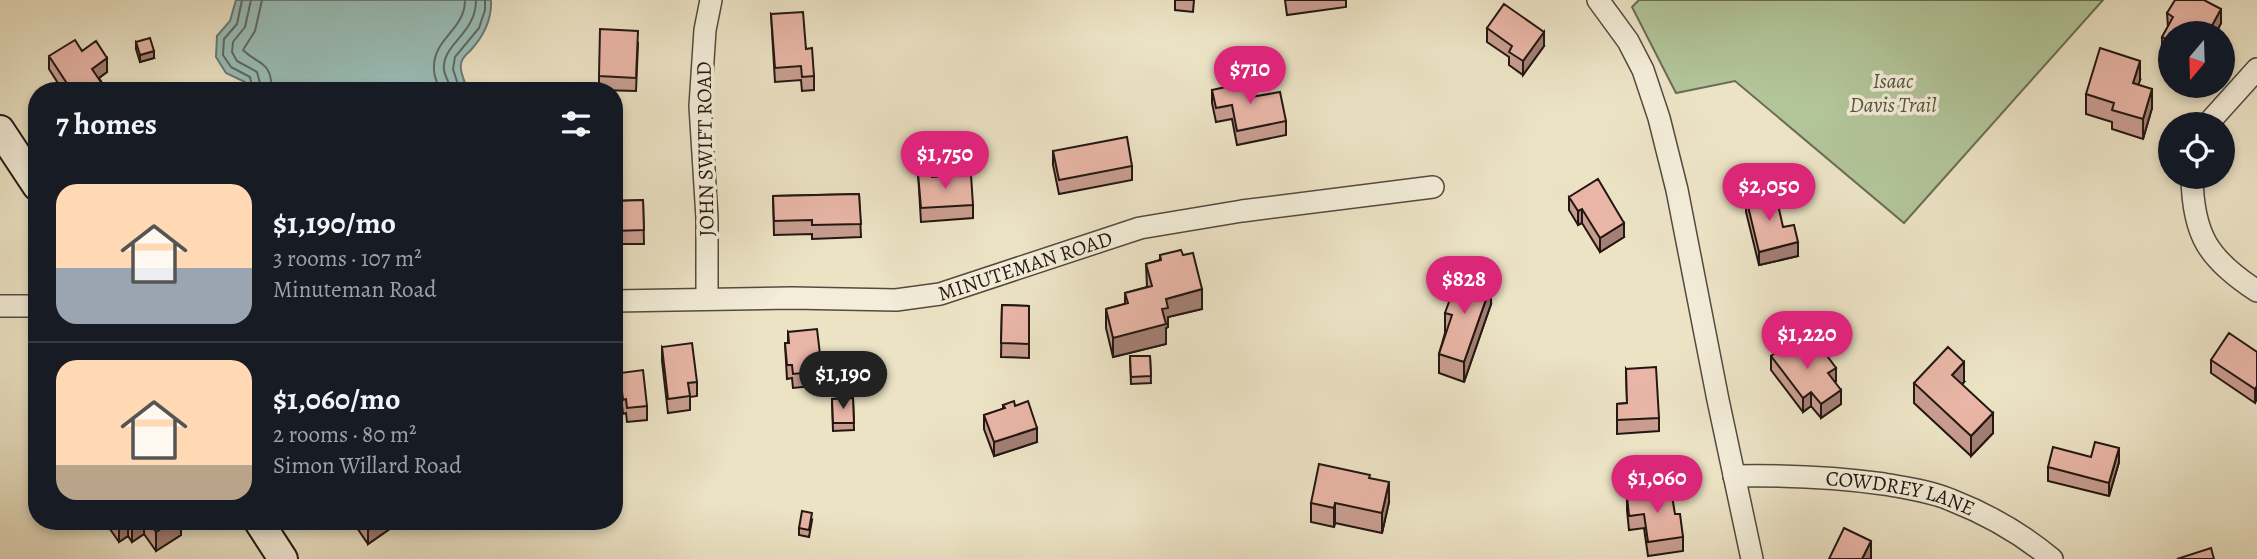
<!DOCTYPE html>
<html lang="en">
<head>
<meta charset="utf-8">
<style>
  :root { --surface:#171b24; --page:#242831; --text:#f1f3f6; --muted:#9ea1a6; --line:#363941; --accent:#db2777 }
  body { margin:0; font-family:Alegreya,serif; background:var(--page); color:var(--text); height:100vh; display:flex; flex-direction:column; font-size:26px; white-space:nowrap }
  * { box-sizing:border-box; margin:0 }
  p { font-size:23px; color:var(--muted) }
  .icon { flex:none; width:38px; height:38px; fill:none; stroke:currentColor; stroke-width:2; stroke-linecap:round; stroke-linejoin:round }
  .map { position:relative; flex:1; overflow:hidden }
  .sheet { position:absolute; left:28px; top:82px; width:595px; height:448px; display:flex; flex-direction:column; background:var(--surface); border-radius:28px; box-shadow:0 4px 10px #0003 }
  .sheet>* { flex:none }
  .needle { width:46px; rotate:199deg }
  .tools { position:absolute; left:2158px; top:21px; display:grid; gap:14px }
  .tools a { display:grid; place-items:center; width:77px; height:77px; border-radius:50%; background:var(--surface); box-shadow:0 4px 10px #0003; font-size:35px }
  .price { position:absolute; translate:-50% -60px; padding:0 16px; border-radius:24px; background:var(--accent); color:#fff; font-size:23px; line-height:46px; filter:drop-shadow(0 2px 4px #0008) }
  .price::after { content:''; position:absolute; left:50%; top:42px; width:21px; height:16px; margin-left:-10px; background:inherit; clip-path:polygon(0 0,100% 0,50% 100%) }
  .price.current { background:#222; color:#fff }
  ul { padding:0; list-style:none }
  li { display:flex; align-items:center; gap:21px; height:175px; padding:0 28px }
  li+li { border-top:2px solid var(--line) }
  li span { display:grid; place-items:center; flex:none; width:196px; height:140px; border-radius:21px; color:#555 }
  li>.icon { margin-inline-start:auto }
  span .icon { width:84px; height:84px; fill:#fffc; stroke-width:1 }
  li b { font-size:30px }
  h2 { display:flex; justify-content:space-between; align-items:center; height:84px; padding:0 28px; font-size:30px }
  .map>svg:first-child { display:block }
  .green { fill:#b2c599; stroke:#6a6e56; stroke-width:2 }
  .water { fill:#99beb8; stroke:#6a7b76; stroke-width:2 }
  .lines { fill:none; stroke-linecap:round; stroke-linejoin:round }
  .shore { stroke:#5e6a65; stroke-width:2 }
  .street-casing { stroke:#554a3f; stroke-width:24 }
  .secondary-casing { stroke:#231712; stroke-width:32 }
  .street { stroke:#f3edd9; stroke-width:21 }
  .secondary { stroke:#f3edd9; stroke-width:28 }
  .wall { fill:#c89d90; stroke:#231712; stroke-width:2 }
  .shaded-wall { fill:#a37f75; stroke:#231712; stroke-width:2 }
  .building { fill:#e9b6a7; stroke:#231712; stroke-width:2 }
  .labels { text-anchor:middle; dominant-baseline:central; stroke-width:7; stroke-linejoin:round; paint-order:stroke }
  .park-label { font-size:21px; font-style:italic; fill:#555441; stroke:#f3edd9 }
  .street-label { font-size:21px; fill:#231712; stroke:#f3edd9 }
</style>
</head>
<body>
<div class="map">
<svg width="2257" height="559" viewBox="0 0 2257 559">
  <rect width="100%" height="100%" fill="#ece3c5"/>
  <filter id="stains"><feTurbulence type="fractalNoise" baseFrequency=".00286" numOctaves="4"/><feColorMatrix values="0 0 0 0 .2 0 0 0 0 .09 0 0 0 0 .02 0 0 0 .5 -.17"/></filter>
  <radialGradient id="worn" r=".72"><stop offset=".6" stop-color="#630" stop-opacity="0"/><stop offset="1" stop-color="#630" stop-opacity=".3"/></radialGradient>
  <!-- green -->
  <path class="green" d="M1639,0h464l-199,223 -169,-142 -59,12 -44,-86z"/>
  <!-- water -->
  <path class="water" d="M236,0h255c1,20 -7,36 -21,51 -4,4 -8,6 -9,13 -2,8 5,18 6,27h-220l-2,-9 -19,-9 -10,-16 1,-21 13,-15z"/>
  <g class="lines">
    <!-- shore -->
    <path class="shore" d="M242,0l-5,24 -13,15 -1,16 8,12 19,10 3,14
      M251,0l-6,27 -12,15 -1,10 5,9 20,11 5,19
      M262,0l-7,31 -12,19c16,16 28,9 29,41
      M440,91c-2,-7 -6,-14 -6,-21 -2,-32 31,-39 31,-70
      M451,91c-1,-8 -6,-14 -7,-21 -3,-26 32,-35 32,-70
      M460,91l-7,-22 2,-12 24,-29 6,-18v-10"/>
    <!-- street casing -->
    <g class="street-casing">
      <g id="street">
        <path d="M1598,0l30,41 15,29 16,48 18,72 41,210 34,159"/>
        <path d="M2210,124l2,-5 45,-50"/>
        <path d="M2192,177c1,58 16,82 65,114"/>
        <path d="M707,299v-81l-7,-112 5,-76 6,-30"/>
        <path id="s1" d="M614,301l178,-3 104,2 44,-6 200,-66 102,-17 191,-24"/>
        <path d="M0,306h37"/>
        <path id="s2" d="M1734,476c50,-1 100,1 150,8 22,4 46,7 67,16 36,14 71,34 101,59"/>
      </g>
    </g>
    <!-- secondary casing -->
    <g class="secondary-casing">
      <path id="secondary" d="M0,130l37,56
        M259,522l24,37"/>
    </g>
    <!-- street -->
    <use href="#street" class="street"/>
    <!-- secondary -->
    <use href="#secondary" class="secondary"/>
  </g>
  <!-- wall -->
  <path class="wall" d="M1175,0h19l-1,12 -18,-2z
    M1285,0h61v7l-59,8z
    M2167,13l54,10 -5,10h-46v22l-8,-4v-14l6,-10z
    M771,14l35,35 8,27v14l-12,1 -1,-11 -26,2z
    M1487,28l57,18 -21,29 -14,-10v-8l-22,-15z
    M136,42l18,16 -14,4 -4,-13z
    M638,44l-2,47 -37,-1v-14z
    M82,51l25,21 -8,6 8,13h-44l-14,-22v-13z
    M2140,80l-2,4 14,24 -9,31 -31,-10v-7l-26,-8v-20z
    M1212,90l39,7 35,24v14l-49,10 -5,-26 -16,3 -4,-19z
    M1053,151l79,15v14l-73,14 -6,-29z
    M918,173l14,4 41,28v13l-52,4z
    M859,194l2,43 -49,2v-5l-38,1 -1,-39z
    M1569,197l55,40 -24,15 -18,-29 -4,2 -9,-15z
    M1746,198l37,29 15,29 -39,9 -13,-53z
    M643,200l1,44h-30v-43z
    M1160,255h23l19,54 -34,8v10l-2,1v16l-53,13 -7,-29v-19l19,-5v-11l22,-6 -1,-23 14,-4z
    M1491,304l-27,78 -25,-9v-19l6,-21v-20z
    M1002,305l27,1v52l-28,-1z
    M788,332l34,39v14l-29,3 -1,-10 -5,1 -2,-36h3z
    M662,347l35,35v14l-7,1v13l-22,3 -6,-52z
    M2257,352l-2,51 -44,-30v-13z
    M1130,356h20l1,27 -20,1z
    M1771,356l40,1 25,24 -1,1 6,22 -20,14 -10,-12 -8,6 -32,-42z
    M34,360h3v56h-2z
    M1626,369l33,49v13l-42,3v-30l10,-1z
    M620,373l27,33v14l-20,2 -1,-9 -3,1 -3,-27z
    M1964,382l-2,2 31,49 -22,23 -57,-53v-20z
    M853,398l1,32 -21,1 -1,-32z
    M1003,405l12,1 22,36 -43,14 -10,-27v-14l19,-6z
    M2091,457l28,5 -10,34 -61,-15v-14z
    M1627,496l48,18 8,23v14l-35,5 -4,-28 -15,2 -2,-20z
    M1389,502l-7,31 -47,-10 -1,4 -23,-5v-19z
    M812,520l-3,17 -10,-2v-7z
    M105,522h76v13l-25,16 -12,-17 -12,8 -4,-6 -9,6z
    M353,522h41v4l-26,18z"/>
  <!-- shaded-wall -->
  <path class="shaded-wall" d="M2221,9v14l-5,10h-8z
    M1544,32v14l-21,29v-14z
    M154,51v7l-14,4v-7z
    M107,58v14l-15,11v-14z
    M2140,61v19l-7,22v-19z
    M2152,89v19l-9,31v-20z
    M1582,209v14l-4,2v-14z
    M1624,223v14l-24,15v-14z
    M1798,242v14l-39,9v-13z
    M1491,285v19l-27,78v-20z
    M1202,289v20l-34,8v10l-2,1v16l-53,13v-19l49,-29 4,-10z
    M1964,362v20l-12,12v-19z
    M1836,368v13l-8,6v-14z
    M2257,386v13l-2,4v-14z
    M1841,390v14l-20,14v-14z
    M1811,392v14l-8,6v-14z
    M1993,413v20l-22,23v-20z
    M1037,428v14l-43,14v-14z
    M2119,448v14l-10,34v-13z
    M1389,482v20l-7,31v-20z
    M1335,503v20l-1,4v-19z
    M120,522h8v14l-9,6v-19z
    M132,522h12v12l-12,8z
    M171,522h10v13l-25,16v-19z
    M381,522h13v4l-26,18v-14z
    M1871,541v18h-9z"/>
  <!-- building -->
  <path class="building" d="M2175,0h29l17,9 -13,24h-4l-8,-5 -3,5h-23v8l-8,-4 11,-20 -6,-4z
    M1504,4l40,28 -21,29 -14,-9 3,-6 -25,-18z
    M803,12l3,37 6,-1 2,28 -12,1 -1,-11 -26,2 -4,-54z
    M600,29l38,2 -2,47 -37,-2z
    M150,38l4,13 -14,4 -4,-13z
    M75,40l7,11 14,-10 11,17 -15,11 15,22h-35l-23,-35z
    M2100,48l40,13 -7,22 19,6 -9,30 -31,-9 2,-7 -28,-9z
    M1248,82l3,15 29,-5 6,29 -49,10 -5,-26 -16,3 -4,-18z
    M1127,137l5,29 -73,14 -6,-29z
    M932,172v5l39,-2 2,30 -52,3 -3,-35z
    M1598,179l26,44 -24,15 -18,-29 -4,2 -9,-14z
    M1775,191l8,36 11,-2 4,17 -39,10 -13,-54z
    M859,194l2,30 -49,1v-5l-38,1 -1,-25z
    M643,200l1,30 -30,1v-30z
    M1181,250l2,5 10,-2 9,36 -36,10 2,9 -6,1 4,15 -53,14 -7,-29 22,-6 -3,-10 27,-7 -6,-22 15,-4 -1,-5z
    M1459,274l32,11 -27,77 -25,-8 13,-39 -7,-2z
    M1002,305l27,1v38l-28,-1z
    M817,329l5,42 -29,3 -1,-9h-5l-2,-22h4l-1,-11z
    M2229,333l28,19v34l-2,3 -44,-29z
    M1796,337l15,20 11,-8 14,19 -8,5 13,17 -20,14 -10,-12 -8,6 -32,-42z
    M692,343l5,39 -9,1 2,13 -22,3 -6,-52z
    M1948,347l16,15 -12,13 41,38 -22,23 -57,-53z
    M1130,356h20l1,20 -20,1z
    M34,360h3v42h-2z
    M1656,367l3,51 -42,2v-16l10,-1 -1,-34z
    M643,370l4,36 -20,2 -1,-9 -3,1 -3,-27z
    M853,398l1,25h-21l-1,-24z
    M1014,401l1,5 13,-5 9,27 -43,14 -10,-27 21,-7 -2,-3z
    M2095,442l24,6 -10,35 -61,-16 5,-20 38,10z
    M1319,464l51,11 -1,3 20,4 -7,31 -47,-10 -1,5 -23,-5z
    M1671,490l4,24h5l3,23 -35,5 -4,-28 -15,2 -2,-20z
    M802,511l10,2 -3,17 -10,-2z
    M149,522h22l-15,10z
    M362,522h19l-13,8z
    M1844,528l27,13 -9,18h-33z
    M2211,548l3,11h-37z"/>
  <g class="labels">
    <!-- park labels -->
    <g class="park-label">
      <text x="1893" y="81">Isaac<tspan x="1893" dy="24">Davis Trail</tspan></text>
    </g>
    <!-- street labels -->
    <g class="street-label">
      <text transform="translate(705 149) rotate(-91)">JOHN SWIFT ROAD</text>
      <text stroke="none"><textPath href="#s1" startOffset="416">MINUTEMAN ROAD</textPath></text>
      <text stroke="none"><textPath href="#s2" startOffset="168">COWDREY LANE</textPath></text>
    </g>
  </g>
  <rect width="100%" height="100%" filter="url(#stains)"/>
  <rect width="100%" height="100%" fill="url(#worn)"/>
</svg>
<div class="tools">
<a><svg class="needle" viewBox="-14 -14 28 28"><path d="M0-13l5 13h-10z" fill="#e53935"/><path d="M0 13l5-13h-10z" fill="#9ea1a6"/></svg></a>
<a><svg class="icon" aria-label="locate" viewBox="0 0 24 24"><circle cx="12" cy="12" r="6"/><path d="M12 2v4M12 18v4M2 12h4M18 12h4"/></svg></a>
</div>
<b class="price" style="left:1250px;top:106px">$710</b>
<b class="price" style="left:945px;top:191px">$1,750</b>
<b class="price" style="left:1769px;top:223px">$2,050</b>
<b class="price" style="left:1464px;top:316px">$828</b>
<b class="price" style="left:1807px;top:371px">$1,220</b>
<b class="price current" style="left:843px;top:411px">$1,190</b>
<b class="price" style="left:1657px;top:515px">$1,060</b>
<section class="sheet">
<h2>7 homes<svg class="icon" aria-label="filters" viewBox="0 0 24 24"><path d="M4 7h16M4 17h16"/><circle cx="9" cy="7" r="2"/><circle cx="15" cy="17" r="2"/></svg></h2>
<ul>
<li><span style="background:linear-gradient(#ffd9b3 60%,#9aa5b1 0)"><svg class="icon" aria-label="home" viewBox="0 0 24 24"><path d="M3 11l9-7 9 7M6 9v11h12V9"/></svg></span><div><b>$1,190/mo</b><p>3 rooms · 107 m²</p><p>Minuteman Road</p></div></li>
<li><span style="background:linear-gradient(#ffd9b3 75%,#b9a48a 0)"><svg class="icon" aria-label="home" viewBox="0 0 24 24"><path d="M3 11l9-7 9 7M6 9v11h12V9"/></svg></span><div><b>$1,060/mo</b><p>2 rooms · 80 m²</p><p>Simon Willard Road</p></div></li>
</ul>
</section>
</div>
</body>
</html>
